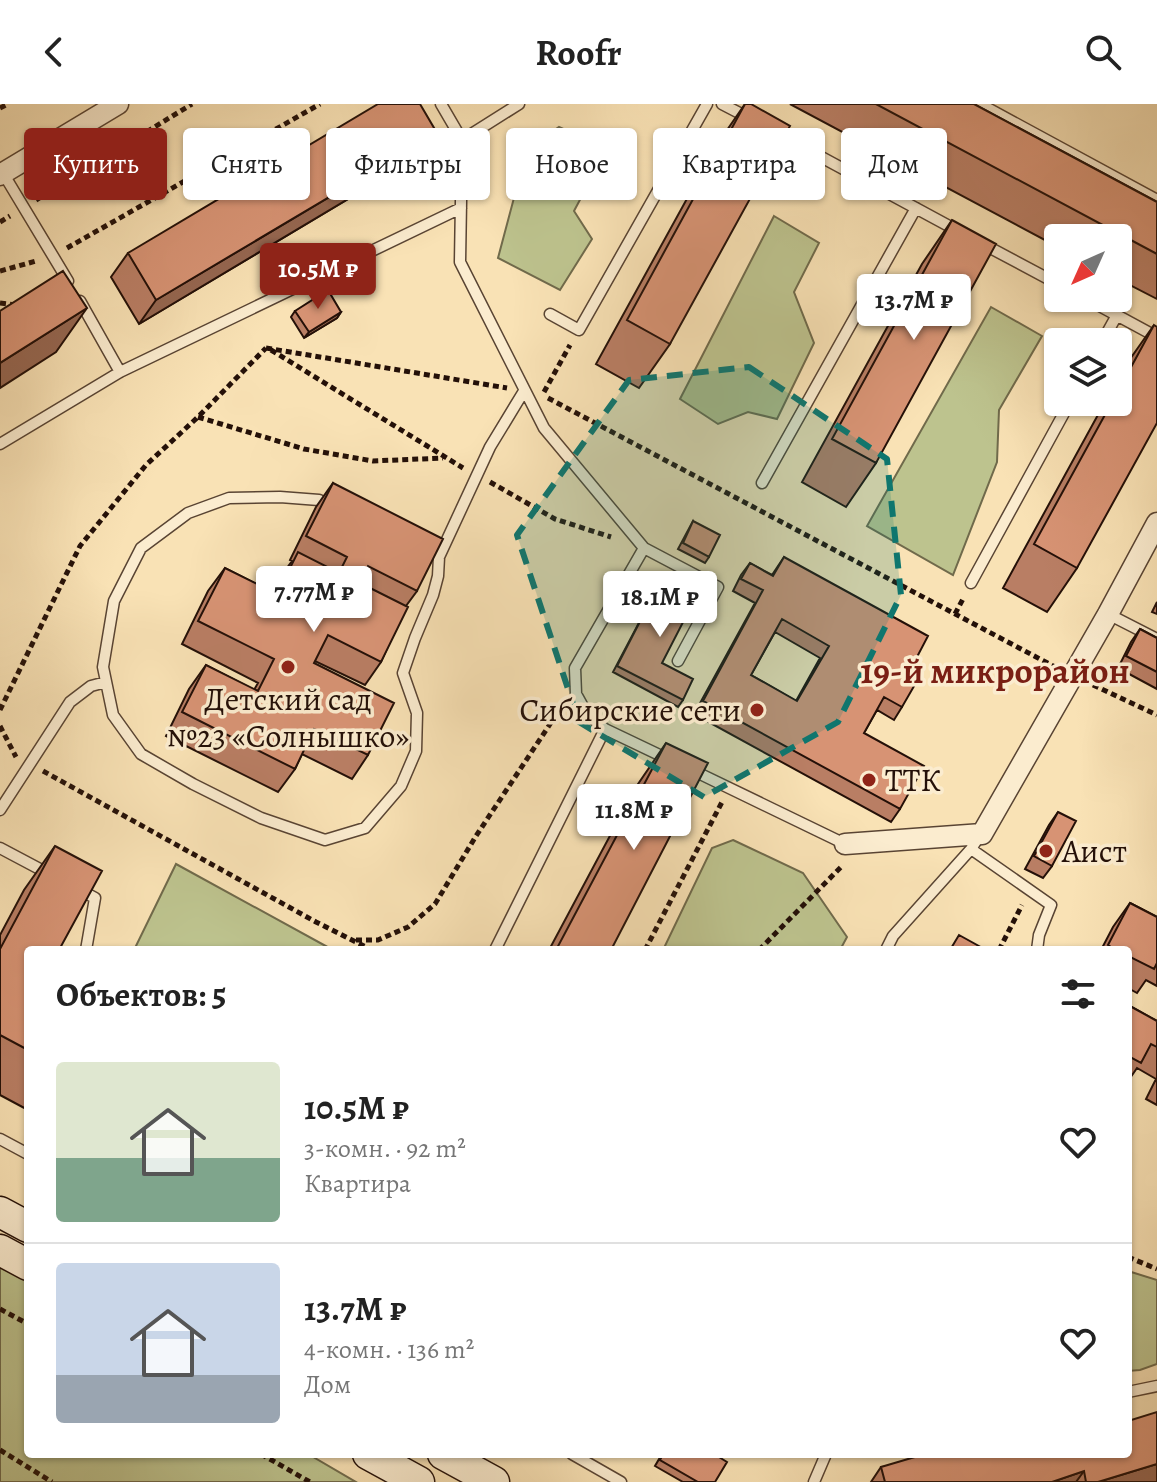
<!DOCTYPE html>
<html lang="ru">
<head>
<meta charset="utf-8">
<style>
  :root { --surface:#fff; --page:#f2f2f2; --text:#222; --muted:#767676; --line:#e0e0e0; --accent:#8f2418 }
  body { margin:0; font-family:Alegreya,serif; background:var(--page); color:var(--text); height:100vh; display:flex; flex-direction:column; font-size:30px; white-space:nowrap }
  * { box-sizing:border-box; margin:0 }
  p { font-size:26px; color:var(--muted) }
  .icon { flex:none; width:44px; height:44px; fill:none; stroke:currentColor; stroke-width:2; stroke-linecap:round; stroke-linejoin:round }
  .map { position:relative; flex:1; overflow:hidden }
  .details { position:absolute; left:24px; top:842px; width:1108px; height:512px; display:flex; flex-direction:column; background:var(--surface); border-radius:8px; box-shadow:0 2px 6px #0004 }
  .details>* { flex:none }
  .banner { position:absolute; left:24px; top:24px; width:1110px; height:72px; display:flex; gap:16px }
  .needle { width:52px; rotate:225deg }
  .fabs { position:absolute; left:1044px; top:120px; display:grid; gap:16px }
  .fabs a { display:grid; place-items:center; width:88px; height:88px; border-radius:8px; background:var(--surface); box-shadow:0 2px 6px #0004; font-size:40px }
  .price { position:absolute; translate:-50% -68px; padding:0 18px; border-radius:8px; background:#fff; color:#222; font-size:26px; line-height:52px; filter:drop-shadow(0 2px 4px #0008) }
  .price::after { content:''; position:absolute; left:50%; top:48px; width:24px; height:18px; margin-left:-12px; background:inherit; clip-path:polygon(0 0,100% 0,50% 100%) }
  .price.current { background:var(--accent); color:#fff }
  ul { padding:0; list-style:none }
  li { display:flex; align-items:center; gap:24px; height:200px; padding:0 32px }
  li+li { border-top:2px solid var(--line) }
  li span { display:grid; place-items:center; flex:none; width:224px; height:160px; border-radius:8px; color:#555 }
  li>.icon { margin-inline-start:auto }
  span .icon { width:96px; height:96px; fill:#fffc; stroke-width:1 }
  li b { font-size:34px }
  h2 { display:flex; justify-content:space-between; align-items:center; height:96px; padding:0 32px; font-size:34px }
  .chip { padding:0 28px; border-radius:8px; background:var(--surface); box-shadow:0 2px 6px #0004; font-size:28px; line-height:72px }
  .chip.current { background:var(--accent); color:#fff }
  header { display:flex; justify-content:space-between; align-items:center; height:104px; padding:0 32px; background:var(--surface); font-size:36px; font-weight:700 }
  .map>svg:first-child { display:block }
  .green { fill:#bdc38e; stroke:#706a4b; stroke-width:2 }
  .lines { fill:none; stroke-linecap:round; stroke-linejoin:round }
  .lane-casing { stroke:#594433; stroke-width:13 }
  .street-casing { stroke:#594433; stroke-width:23 }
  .secondary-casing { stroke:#241008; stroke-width:33 }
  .path { stroke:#241008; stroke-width:5; stroke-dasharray:6 4; stroke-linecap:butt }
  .lane { stroke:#fbeccf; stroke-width:10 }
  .street { stroke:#fbeccf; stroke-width:20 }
  .secondary { stroke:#fbeccf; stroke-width:30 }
  .wall { fill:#b97e64; stroke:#241008; stroke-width:2; fill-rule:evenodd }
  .shaded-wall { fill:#966751; stroke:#241008; stroke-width:2 }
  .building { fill:#d79374; stroke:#241008; stroke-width:2; fill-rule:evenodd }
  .marked { fill:#0f766e; fill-opacity:0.2; stroke:#0f766e; stroke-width:6; stroke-dasharray:16 10; stroke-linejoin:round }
  .poi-dot { fill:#8f2418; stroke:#fbeccf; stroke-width:3 }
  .labels { text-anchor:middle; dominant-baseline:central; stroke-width:7; stroke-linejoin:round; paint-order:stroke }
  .poi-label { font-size:32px; fill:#241008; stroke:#fbeccf; text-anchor:start }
  .quarter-label { font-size:36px; font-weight:bold; fill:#7a1f14; stroke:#fbeccf }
</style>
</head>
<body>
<header><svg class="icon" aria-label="back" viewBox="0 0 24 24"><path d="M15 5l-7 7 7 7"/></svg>Roofr<svg class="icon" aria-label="search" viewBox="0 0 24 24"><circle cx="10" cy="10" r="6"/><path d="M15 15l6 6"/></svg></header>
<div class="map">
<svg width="1157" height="1378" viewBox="0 0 1157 1378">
  <rect width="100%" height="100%" fill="#f9e2b5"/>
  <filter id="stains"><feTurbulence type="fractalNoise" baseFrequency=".0025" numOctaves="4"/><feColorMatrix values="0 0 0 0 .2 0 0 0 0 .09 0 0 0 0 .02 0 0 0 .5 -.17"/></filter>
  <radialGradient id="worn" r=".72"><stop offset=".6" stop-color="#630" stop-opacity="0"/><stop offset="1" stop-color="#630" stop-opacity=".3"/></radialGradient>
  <!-- green -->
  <path class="green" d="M559,23l48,22 -33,62 18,28 -32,51 -62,-32 29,-109z
    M774,112l45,27 -25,49 20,51 -37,76 -29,-7 -30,12 -38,-25z
    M991,203l51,29 -43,74 -2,52 -44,113 -86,-49z
    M733,736l70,33 44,64 -7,13h-177l49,-102z
    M176,760l157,86h-199z
    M0,1159l28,15v176h280l48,28h-356z
    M1128,1167l29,9v84l-17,6 -12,1z"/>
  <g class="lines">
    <!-- lane casing -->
    <g class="lane-casing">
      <path id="lane" d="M441,0l21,36 -2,122 84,166 100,120 -69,120 1,26 11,20 18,15 65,31
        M722,0l27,14
        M980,0l177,96
        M773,27l187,101
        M462,36l57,-36
        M3,69l65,108
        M981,139l77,41
        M1085,194l72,39
        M80,197l40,71
        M550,210l29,16 128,-226
        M1102,238l15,-27
        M0,340l120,-72 341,-164
        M762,379l154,-275
        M332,403l-13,-7 -39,-3 -51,1 -41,15 -47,35 -27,53 -11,66 10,48 28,39 52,30 68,34 64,22 40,-12 36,-42 15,-35 1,-38 -14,-40 12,-35 18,-43 5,-19 1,-19 51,-110 34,-56
        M644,444l74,39 -40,74
        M971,479l99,-181
        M1108,510l49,25
        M692,666l153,74
        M0,706l70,-108 21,-16 15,-4
        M0,744l51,27
        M971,745l80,56 -12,30 -2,15
        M80,786l15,8 -9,52
        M495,846l110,-221
        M886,846l7,-14 78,-87 9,-14
        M0,1035l28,15
        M1128,1288l29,-6
        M572,1350l49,28
        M814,1378l12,-28"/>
    </g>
    <!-- street casing -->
    <g class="street-casing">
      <path id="street" d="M0,71l118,-71
        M845,740l137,-10 126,-220 49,-91"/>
    </g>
    <!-- secondary casing -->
    <g class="secondary-casing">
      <path id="secondary" d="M0,1108l28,15
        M0,1146l28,15
        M368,1350l51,28
        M443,1350l51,28"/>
    </g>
    <!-- path -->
    <path class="path" d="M0,4l8,-4
      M36,96l156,-96
      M0,118l10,-6
      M67,144l253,-144
      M0,167l36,-10
      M0,199l17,2
      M266,244l241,40
      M271,246l192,118
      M544,288l26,-47
      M548,294l507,269
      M198,313l106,32 69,12 70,-3
      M490,378l65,37 56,18
      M955,510l9,-17
      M1093,581l64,30
      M0,606l80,-164 66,-81 52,-48 68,-69
      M0,622l16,31
      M43,667l273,151 56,28
      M356,836h22l30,-13 27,-23 41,-68 82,-124 5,-6
      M645,846l77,-148
      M759,846l84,-85
      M999,846l23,-45
      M1128,1153l29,12
      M0,1205l28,15
      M0,1346l52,32
      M261,1350l49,28"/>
    <!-- lane -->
    <use href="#lane" class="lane"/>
    <!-- street -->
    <use href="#street" class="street"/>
    <!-- secondary -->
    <use href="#secondary" class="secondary"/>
  </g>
  <!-- wall -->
  <path class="wall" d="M745,0l-75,240 -31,44 -43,-24 120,-218z
    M790,0h184l183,98v97l-39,-20v-41h-60v9z
    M420,52l-281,168 -28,-47 17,-24z
    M952,116l-76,243 -30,44 -44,-25 120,-218z
    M295,207l46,1 -4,6 -33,20 -13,-21z
    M1154,221l-77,243 -30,44 -44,-24 102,-186h13v-23l5,-10z
    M333,379l84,108 -11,15 -25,56 -16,23 -50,-24 -1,2 54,92 -16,24 -50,-25 -7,15 -17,23 -112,-56 23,-47 17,-24 48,25 4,-7 -76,-39 26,-53 17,-23 48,24 8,-16 11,-15 -2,-1 26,-53z
    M693,417l16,36 -4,6 -27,-14z
    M784,453l123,119 -5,31 -8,13 -17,-10 -13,23 36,76 -9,13 -197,-108 61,-111 -22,-12 8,-16 9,-12 22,12zM775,528l45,26 -24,43 -45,-26z
    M663,473l-1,86 21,37 -5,7 -65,-35z
    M1157,498v12l-5,-2z
    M1140,525l17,9v51l-39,-21 13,-26z
    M666,639l-55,207h-62l87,-163z
    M1058,708l-6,54 -9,12 -18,-9 24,-44z
    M55,742l-27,104v160l-28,-15v-160l24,-45z
    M1130,799l27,14v69l-11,-6 -9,13 -9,-5v-38h-27l12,-23z
    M1128,901l29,16v84l-11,-6 10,-20 -19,-11 -9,13z
    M662,1350h52l1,28h-32l-28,-16z
    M1128,1350l29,28h-286l10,-15z"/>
  <!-- shaded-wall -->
  <path class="shaded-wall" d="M437,29l-17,23 -281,168 17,-24z
    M87,204l-31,44 -56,36v-25z
    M341,208l-4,6 -33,20 5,-6z
    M1157,1360v18h-59z
    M1084,1367l-8,11h-24z"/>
  <!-- building -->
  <path class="building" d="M378,0h42l17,29 -281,167 -28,-47z
    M745,0h6l39,22 -120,218 -43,-24z
    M876,0h98l183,98v52z
    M952,116l44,24 -120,219 -44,-24z
    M63,167l24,37 -87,55v-52z
    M328,186l13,22 -32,20 -14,-21z
    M1154,221l3,2v96l-80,145 -43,-24 78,-142h6v-11z
    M333,379l110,56 -26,52 -49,-25 -8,17 48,24 -27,55 -53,-27 -14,28 80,40 -26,52 -54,-26 -19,40 -113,-57 24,-47 52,26 16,-32 -76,-38 27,-53 52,26 21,-42 41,21 8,-16 -41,-21z
    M693,417l27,14 -11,22 -26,-14z
    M784,453l144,79 -21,40 10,5 -15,26 -18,-10 -20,36 60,33 -24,43 -197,-108 60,-111 -22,-11 9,-16 23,13zM782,515l47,27 -32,55 -46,-26z
    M663,473l34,18 -35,68 31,16 -10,21 -66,-34z
    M1140,525l17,9v34l-31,-16z
    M666,639l42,20 -97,187h-55z
    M1058,708l18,9 -24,45 -18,-10z
    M55,742l47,25 -43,79h-31v100l-28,-15v-86z
    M1130,799l27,14v46l-3,6 -26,-13v-6h-12l-8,-5z
    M959,831l27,15h-36z
    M1128,901l29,16v26l-6,-3 -10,19 -13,-7z
    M1157,1308v52l-59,18h-12l-2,-11 -32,11h-167l-4,-15 44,-13h203v-33z
    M663,1350h51l13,8 -12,20h-17l-38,-22z"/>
  <!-- marked area -->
  <path class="marked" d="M749,263l138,92 14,136 -63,127 -134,75 -125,-75 -62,-187 112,-155z"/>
  <!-- markers -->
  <g class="poi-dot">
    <circle cx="288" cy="563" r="8"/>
    <circle cx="757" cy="606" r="8"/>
    <circle cx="869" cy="676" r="8"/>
    <circle cx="1046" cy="747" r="8"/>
  </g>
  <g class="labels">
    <!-- poi labels -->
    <g class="poi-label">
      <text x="288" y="595" text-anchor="middle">Детский сад<tspan x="288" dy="37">№23 «Солнышко»</tspan></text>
      <text x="741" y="606" text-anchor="end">Сибирские сети</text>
      <text x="885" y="676">ТТК</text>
      <text x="1062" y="747">Аист</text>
    </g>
    <!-- quarter labels -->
    <g class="quarter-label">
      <text x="995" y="566">19-й микрорайон</text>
    </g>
  </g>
  <rect width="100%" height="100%" filter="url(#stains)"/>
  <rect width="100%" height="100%" fill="url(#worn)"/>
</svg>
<div class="fabs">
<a><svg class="needle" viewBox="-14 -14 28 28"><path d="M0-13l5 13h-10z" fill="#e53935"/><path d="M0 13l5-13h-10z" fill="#767676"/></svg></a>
<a><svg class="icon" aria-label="layers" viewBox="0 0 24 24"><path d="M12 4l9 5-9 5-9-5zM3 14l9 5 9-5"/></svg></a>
</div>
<b class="price current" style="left:318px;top:207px">10.5M ₽</b>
<b class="price" style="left:914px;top:238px">13.7M ₽</b>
<b class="price" style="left:314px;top:530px">7.77M ₽</b>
<b class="price" style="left:660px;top:535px">18.1M ₽</b>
<b class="price" style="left:634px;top:748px">11.8M ₽</b>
<div class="banner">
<a class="chip current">Купить</a>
<a class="chip">Снять</a>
<a class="chip">Фильтры</a>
<a class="chip">Новое</a>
<a class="chip">Квартира</a>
<a class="chip">Дом</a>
</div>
<section class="details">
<h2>Объектов: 5<svg class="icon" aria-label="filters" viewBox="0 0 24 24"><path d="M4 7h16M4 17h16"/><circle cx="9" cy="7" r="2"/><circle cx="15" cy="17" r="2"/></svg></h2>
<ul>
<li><span style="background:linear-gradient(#dfe7d0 60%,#7fa58c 0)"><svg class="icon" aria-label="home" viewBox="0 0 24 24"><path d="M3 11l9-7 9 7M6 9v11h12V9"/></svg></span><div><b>10.5M ₽</b><p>3-комн. · 92 m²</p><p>Квартира</p></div><svg class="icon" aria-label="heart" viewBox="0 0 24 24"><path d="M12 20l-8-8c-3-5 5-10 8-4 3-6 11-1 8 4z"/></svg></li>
<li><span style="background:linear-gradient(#c9d6e8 70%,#9aa5b1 0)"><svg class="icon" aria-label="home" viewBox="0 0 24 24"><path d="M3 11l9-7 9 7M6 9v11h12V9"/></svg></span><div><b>13.7M ₽</b><p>4-комн. · 136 m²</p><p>Дом</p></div><svg class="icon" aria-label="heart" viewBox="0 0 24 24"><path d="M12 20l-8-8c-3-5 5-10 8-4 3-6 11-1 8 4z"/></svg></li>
</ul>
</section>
</div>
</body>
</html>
